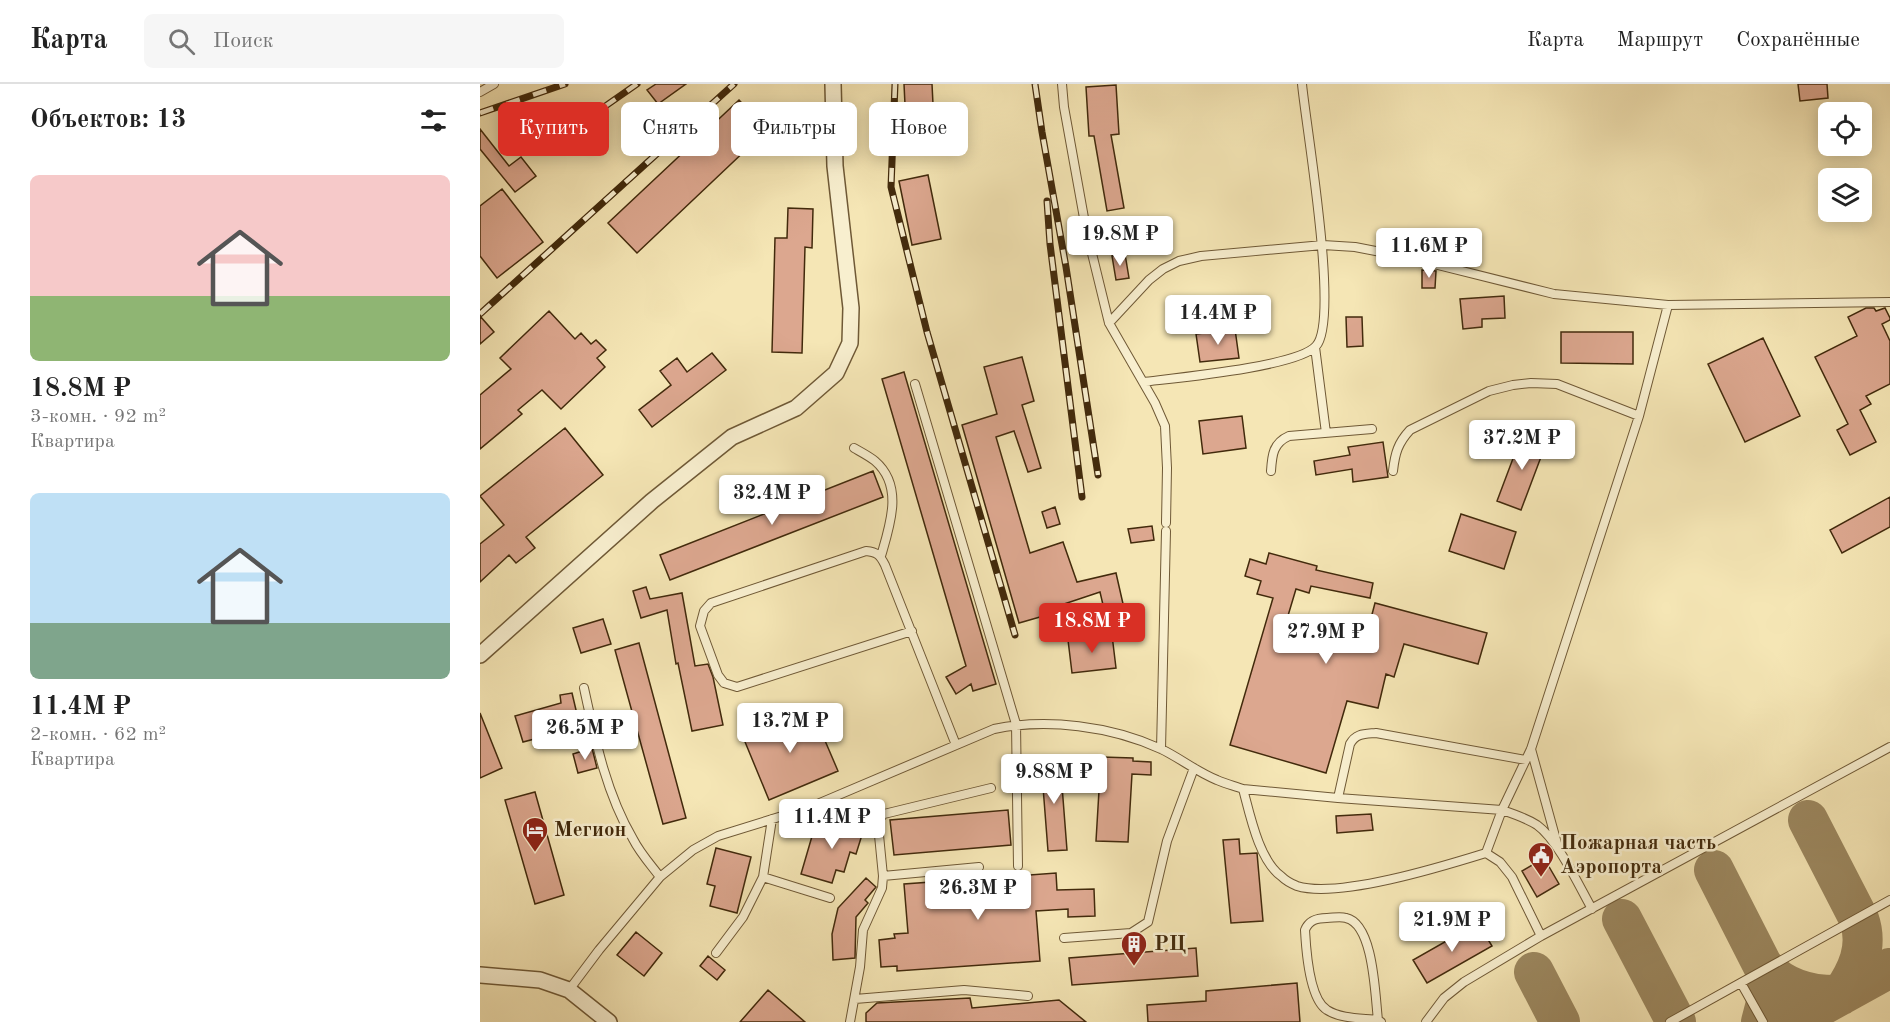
<!DOCTYPE html>
<html lang="ru">
<head>
<meta charset="utf-8">
<style>
  :root { --surface:#fff; --page:#f6f6f6; --text:#222; --muted:#767676; --line:#e0e0e0; --accent:#d93025 }
  body { margin:0; font-family:"Old Standard TT",serif; background:var(--page); color:var(--text); height:100vh; display:flex; flex-direction:column; font-size:22px; white-space:nowrap }
  * { box-sizing:border-box; margin:0 }
  p { font-size:20px; color:var(--muted) }
  .icon { flex:none; width:33px; height:33px; fill:none; stroke:currentColor; stroke-width:2; stroke-linecap:round; stroke-linejoin:round }
  .map { position:relative; flex:1; overflow:hidden }
  .drawer { display:flex; flex-direction:column; background:var(--surface); width:480px }
  .drawer>* { flex:none }
  .hud { position:absolute; left:18px; top:18px; width:570px; height:54px; display:flex; gap:12px }
  .tools { position:absolute; left:1338px; top:18px; display:grid; gap:12px }
  .tools a { display:grid; place-items:center; width:54px; height:54px; border-radius:9px; background:var(--surface); box-shadow:0 3px 15px #0003; font-size:30px }
  .price { position:absolute; translate:-50% -51px; padding:0 14px; border-radius:6px; background:#fff; color:#222; font-size:20px; line-height:39px; filter:drop-shadow(0 2px 3px #0008) }
  .price::after { content:''; position:absolute; left:50%; top:36px; width:18px; height:14px; margin-left:-9px; background:inherit; clip-path:polygon(0 0,100% 0,50% 100%) }
  .price.selected { background:var(--accent); color:#fff }
  ul { padding:0; list-style:none }
  li { display:grid; align-content:center; gap:12px; height:318px; padding:0 30px }
  li span { display:grid; place-items:center; height:186px; border-radius:9px; color:#555 }
  li>.icon { margin-inline-start:auto }
  span .icon { width:108px; height:108px; fill:#fffc; stroke-width:1 }
  li b { font-size:26px }
  h2 { display:flex; justify-content:space-between; align-items:center; height:72px; padding:0 30px; font-size:26px }
  .tag { padding:0 21px; border-radius:9px; background:var(--surface); box-shadow:0 3px 15px #0003; font-size:21px; line-height:54px }
  .tag.selected { background:var(--accent); color:#fff }
  header { display:flex; align-items:center; gap:36px; box-sizing:border-box; height:84px; padding:0 30px; background:var(--surface); border-bottom:2px solid var(--line) }
  header strong { font-size:28px }
  nav { display:flex; gap:33px; margin-inline-start:auto; font-size:21px }
  .search { width:420px; height:54px; background:var(--page); display:flex; align-items:center; gap:15px; box-sizing:border-box; padding:0 21px; border-radius:9px; color:var(--muted); font-size:22px }
  main { display:flex; flex:1; min-height:0 }
  .map>svg:first-child { display:block }
  .lines { fill:none; stroke-linecap:round; stroke-linejoin:round }
  .taxiway { stroke:#9c8860; stroke-width:40 }
  .building { fill:#dca78f; stroke:#422a0c; stroke-width:1.5 }
  .service-casing { stroke:#6f5936; stroke-width:10 }
  .minor-casing { stroke:#6f5936; stroke-width:18 }
  .service { stroke:#f8efcf; stroke-width:8 }
  .minor { stroke:#f8efcf; stroke-width:15 }
  .rail-casing { stroke:#422a0c; stroke-width:7 }
  .rail { stroke:#f8efcf; stroke-width:4.5; stroke-dasharray:14; stroke-linecap:butt }
  .labels { text-anchor:middle; dominant-baseline:central; stroke-width:5; stroke-linejoin:round; paint-order:stroke }
  .poi-label { font-size:21px; font-weight:bold; fill:#422a0c; stroke:#f8efcf; text-anchor:start }
</style>
</head>
<body>
<header>
<strong>Карта</strong>
<div class="search"><svg class="icon" aria-label="search" viewBox="0 0 24 24"><circle cx="10" cy="10" r="6"/><path d="M15 15l6 6"/></svg>Поиск</div>
<nav><a>Карта</a><a>Маршрут</a><a>Сохранённые</a></nav>
</header>
<main>
<section class="drawer">
<h2>Объектов: 13<svg class="icon" aria-label="filters" viewBox="0 0 24 24"><path d="M4 7h16M4 17h16"/><circle cx="9" cy="7" r="2"/><circle cx="15" cy="17" r="2"/></svg></h2>
<ul>
<li><span style="background:linear-gradient(#f6c9c9 65%,#8fb573 0)"><svg class="icon" aria-label="home" viewBox="0 0 24 24"><path d="M3 11l9-7 9 7M6 9v11h12V9"/></svg></span><div><b>18.8M ₽</b><p>3-комн. · 92 m²</p><p>Квартира</p></div></li>
<li><span style="background:linear-gradient(#bfe0f5 70%,#7fa58c 0)"><svg class="icon" aria-label="home" viewBox="0 0 24 24"><path d="M3 11l9-7 9 7M6 9v11h12V9"/></svg></span><div><b>11.4M ₽</b><p>2-комн. · 62 m²</p><p>Квартира</p></div></li>
</ul>
</section>
<div class="map">
<svg width="1410" height="938" viewBox="0 0 1410 938">
  <rect width="100%" height="100%" fill="#f5e6b5"/>
  <filter id="stains"><feTurbulence type="fractalNoise" baseFrequency=".00333" numOctaves="4"/><feColorMatrix values="0 0 0 0 .2 0 0 0 0 .09 0 0 0 0 .02 0 0 0 .5 -.17"/></filter>
  <radialGradient id="worn" r=".72"><stop offset=".6" stop-color="#630" stop-opacity="0"/><stop offset="1" stop-color="#630" stop-opacity=".3"/></radialGradient>
  <g class="lines">
    <!-- taxiway -->
    <path class="taxiway" d="M1234,786l54,106 -1,23 -6,23
      M1142,835l54,103
      M1286,885c20,21 47,27 75,26 16,-23 28,-48 18,-76l-51,-99
      M1054,888l26,50
      M1312,938l98,-54"/>
  </g>
  <!-- building -->
  <path class="building" d="M176,0h30l-28,20 -11,-14z
    M424,0h28l3,61 -28,1z
    M1318,0h29l1,14 -28,3z
    M636,1l3,49 -8,1 13,73 -17,3 -13,-75h-5l-3,-49z
    M259,16l28,30 -130,123 -29,-30z
    M117,21l11,14 -35,26 -11,-14z
    M0,45l29,37 12,-9 15,19 -21,16 -35,-43z
    M448,91l13,64 -29,6 -13,-64z
    M22,105l41,53 -46,36 -17,-22v-50z
    M308,124l25,1 -1,39 -7,-1 -3,106 -30,-1 3,-114h12z
    M645,170l4,24 -13,2 -4,-24z
    M942,186l14,1 -1,17h-13z
    M1024,212l1,22 -23,1v8l-19,2 -3,-30z
    M1386,224h8l2,3 9,-3 5,10v2l-8,4 8,17v43l-24,12 5,8 -11,6 16,32 -26,13 -13,-25 11,-6 -33,-67 42,-21 -9,-19z
    M69,227l26,28 6,-6 10,11 5,-4 10,10 -9,8 8,9 -44,42 -19,-19 -24,20 4,4 -42,35v-54l31,-26 -11,-11z
    M0,232l14,16 -14,12z
    M866,233h16l1,29 -16,1z
    M755,245l4,29 -39,4 -4,-28z
    M1081,248h72v32l-72,-1z
    M1283,254l37,78 -55,26 -37,-78z
    M232,269l14,17 -74,57 -13,-17 32,-25 -11,-14 17,-13 10,14z
    M542,273l12,44 -12,4 19,63 -13,4 -14,-41 -18,6 34,116 33,-11 14,40 39,-9 10,44 -19,5 -7,-30 -54,18 1,5 -28,8 -57,-198 35,-11 -13,-47z
    M424,288l92,312 -23,7 -2,-7 -15,10 -10,-17 20,-11 -84,-287z
    M762,332l4,32 -43,6 -4,-33z
    M85,344l38,47 -77,62 9,11 -19,15 -7,-8 -29,27v-38l24,-19 -24,-29z
    M1043,348l24,9 -26,69 -24,-9z
    M903,358l5,35 -35,5 -1,-13 -36,6 -2,-14 36,-6 -2,-8z
    M393,387l10,26 -213,83 -10,-25z
    M1410,413v30l-48,26 -12,-23z
    M575,423l5,17 -13,4 -5,-16z
    M981,430l55,18 -12,37 -55,-18z
    M672,442l2,14 -23,3 -3,-14z
    M789,469l48,13 -1,4 57,13 -3,15 -59,-12 -2,7 -13,-4 -9,30 78,22 10,-38 112,30 -9,31 -74,-20 -10,33 -8,-3 -8,34 -31,-7 -21,72 -96,-28 43,-147 -16,-4 4,-13 -16,-5 5,-17 16,5z
    M166,503l4,12 32,-6 13,73 13,-2 5,13 10,48 -31,6 -14,-68 -2,1 -9,-54 -26,8 -8,-27z
    M123,535l8,25 -30,9 -8,-25z
    M632,551l4,33 -44,5 -4,-33z
    M159,559l47,175 -23,6 -48,-174z
    M92,609l8,34 -57,15 -8,-26 46,-13 -1,-8z
    M331,624l27,63 -69,29 -26,-63z
    M0,629l22,55 -22,10z
    M112,664l5,20 -19,5 -5,-19z
    M621,673l32,1v3l18,1v13l-19,-1 -4,68 -32,-1z
    M580,676l7,90 -19,1 -7,-90z
    M55,708l29,103 -29,9 -30,-104z
    M528,726l3,35 -117,10 -4,-35z
    M891,730l2,16 -36,3 -1,-17z
    M386,738l-10,32 -6,-2 -6,20 -8,-2 -4,13 -31,-9 14,-48 24,-2 8,3 1,-3z
    M759,755l1,15 17,-1 6,68 -32,2 -8,-83z
    M236,764l35,9 -14,56 -27,-7 5,-20 -8,-2z
    M1064,774l15,26 -22,13 -15,-26z
    M576,789l1,17 37,-1 1,27 -27,1v-8l-32,2 4,50 -143,10v-5l-16,1 -2,-27 16,-2 -1,-4 14,-1 -4,-49z
    M386,794l10,9 -11,13 3,3 -12,14 -1,41 -22,2 -1,-26 6,-26z
    M998,839l14,23 -65,37 -14,-23z
    M156,848l26,21 -18,23 -27,-21z
    M716,864l2,28 -126,9 -3,-27z
    M228,872l17,14 -8,10 -17,-14z
    M817,899l3,39h-152l-1,-17 59,-4v-10z
    M288,906l37,32h-65z
    M490,914l2,10 87,-8 27,22h-220v-9l11,-10z"/>
  <g class="lines">
    <!-- service casing -->
    <g class="service-casing">
      <path id="service" d="M582,0l2,23 22,122 23,94 46,80 10,23 2,42 -1,55
        M0,8l14,-8
        M629,239l40,-43 14,-11 16,-8 22,-5 122,-11 32,2 51,10 148,37 114,11 222,-3
        M835,263l11,86
        M663,298c32,-4 154,-15 173,-36 24,-26 -10,-219 -14,-262
        M435,300l101,340 2,142
        M374,364c7,4 15,8 21,13 29,25 15,64 6,95
        M791,387c1,-16 2,-28 18,-35l83,-7
        M913,387c2,-18 5,-28 17,-41l79,-39 24,-6 18,-2 26,1 82,32
        M432,547l-175,56 -13,-4 -6,-8 -18,-49 4,-15 7,-8 155,-52c11,1 14,4 19,14l71,180
        M104,604c11,51 22,105 49,151 7,14 18,26 27,38
        M681,665l5,-218
        M1051,665l27,98
        M763,705l95,9 164,12c12,4 24,8 35,15 21,15 42,61 55,84
        M858,714l12,-54c6,-11 15,-10 26,-11l150,27
        M1006,769l14,9 12,15 29,59
        M403,792l96,-9
        M283,793l67,21
        M584,854l67,-5 17,-11 19,-81 27,-73
        M236,869l27,-36 20,-40 9,-58
        M1261,899l22,39
        M89,906l30,-40 61,-73 33,-27 25,-14 90,-28 186,-79c53,-11 117,-3 167,20 19,9 36,23 56,31 9,4 18,6 26,9 7,26 16,71 38,87 4,4 11,8 16,10 41,13 147,-20 189,-33l16,-43 29,-61 108,-333 29,-111
        M375,915l109,-9 64,6
        M898,936c-3,-24 -4,-96 -32,-102 -6,-2 -13,0 -19,0 -10,0 -18,2 -22,12 1,19 4,69 22,80 14,9 35,8 51,10l3,2
        M370,938l10,-55 3,-37 19,-42 1,-12 -5,-51 1,-6 5,-5 107,-26
        M946,938l18,-24 20,-16 77,-46 349,-189
        M1190,938l220,-122"/>
    </g>
    <!-- minor casing -->
    <g class="minor-casing">
      <path id="minor" d="M0,571l172,-154 80,-64 64,-29 40,-35 14,-30 1,-35 -16,-142 -2,-82
        M0,891l60,5 29,10 40,32"/>
    </g>
    <!-- service -->
    <use href="#service" class="service"/>
    <!-- minor -->
    <use href="#minor" class="minor"/>
    <!-- rail casing -->
    <g class="rail-casing">
      <path id="rail" d="M415,0l-4,103 36,145 88,303
        M555,0l7,48 24,135 32,208
        M124,23l33,-23
        M0,29l85,-29
        M567,117l3,43 32,253
        M0,230l254,-230"/>
    </g>
    <!-- rail -->
    <use href="#rail" class="rail"/>
  </g>
  <!-- icons -->
  <defs>
    <g id="hotel-pin" transform="scale(1.35)"><path d="M0 17L-7.5 6A9.5 9.5 0 1 1 7.5 6Z" fill="#8f2418" stroke="#f8efcf"/><path d="M-6-4.5h1.5V1H6V5H4.5V3h-9V5H-6ZM-4 0a1.8 1.8 0 1 1 3.6 0ZM.5 0V-2.5h3Q6-2.5 6 0Z" fill="#fff"/></g>
    <g id="civic-pin" transform="scale(1.35)"><path d="M0 17L-7.5 6A9.5 9.5 0 1 1 7.5 6Z" fill="#8f2418" stroke="#f8efcf"/><path d="M-.6-6.5H3V-4.5H.6V-3L4-1V1h2V6H-6V1h2V-1L-.6-3ZM-1.2 2.5V6h2.4V2.5Z" fill="#fff"/></g>
    <g id="building-pin" transform="scale(1.35)"><path d="M0 17L-7.5 6A9.5 9.5 0 1 1 7.5 6Z" fill="#8f2418" stroke="#f8efcf"/><path d="M-4-6H4V6H1V3H-1V6H-4ZM-2.5-4.3h1.7v1.8h-1.7ZM.8-4.3h1.7v1.8H.8ZM-2.5-1h1.7V.8h-1.7ZM.8-1h1.7V.8H.8Z" fill="#fff"/></g>
  </defs>
  <g fill-rule="evenodd">
    <use href="#hotel-pin" x="55" y="746"/>
    <use href="#civic-pin" x="1061" y="771"/>
    <use href="#building-pin" x="654" y="860"/>
  </g>
  <g class="labels">
    <!-- poi labels -->
    <g class="poi-label">
      <text x="74" y="746">Мегион</text>
      <text x="1080" y="759">Пожарная часть<tspan x="1080" dy="24">Аэропорта</tspan></text>
      <text x="674" y="860">РЦ</text>
    </g>
  </g>
  <rect width="100%" height="100%" filter="url(#stains)"/>
  <rect width="100%" height="100%" fill="url(#worn)"/>
</svg>
<div class="tools">
<a><svg class="icon" aria-label="locate" viewBox="0 0 24 24"><circle cx="12" cy="12" r="6"/><path d="M12 2v4M12 18v4M2 12h4M18 12h4"/></svg></a>
<a><svg class="icon" aria-label="layers" viewBox="0 0 24 24"><path d="M12 4l9 5-9 5-9-5zM3 14l9 5 9-5"/></svg></a>
</div>
<b class="price" style="left:640px;top:183px">19.8M ₽</b>
<b class="price" style="left:949px;top:195px">11.6M ₽</b>
<b class="price" style="left:738px;top:262px">14.4M ₽</b>
<b class="price" style="left:1042px;top:387px">37.2M ₽</b>
<b class="price" style="left:292px;top:442px">32.4M ₽</b>
<b class="price selected" style="left:612px;top:570px">18.8M ₽</b>
<b class="price" style="left:846px;top:581px">27.9M ₽</b>
<b class="price" style="left:310px;top:670px">13.7M ₽</b>
<b class="price" style="left:105px;top:677px">26.5M ₽</b>
<b class="price" style="left:574px;top:721px">9.88M ₽</b>
<b class="price" style="left:352px;top:766px">11.4M ₽</b>
<b class="price" style="left:498px;top:837px">26.3M ₽</b>
<b class="price" style="left:972px;top:869px">21.9M ₽</b>
<div class="hud">
<a class="tag selected">Купить</a>
<a class="tag">Снять</a>
<a class="tag">Фильтры</a>
<a class="tag">Новое</a>
</div>
</div>
</main>
</body>
</html>
